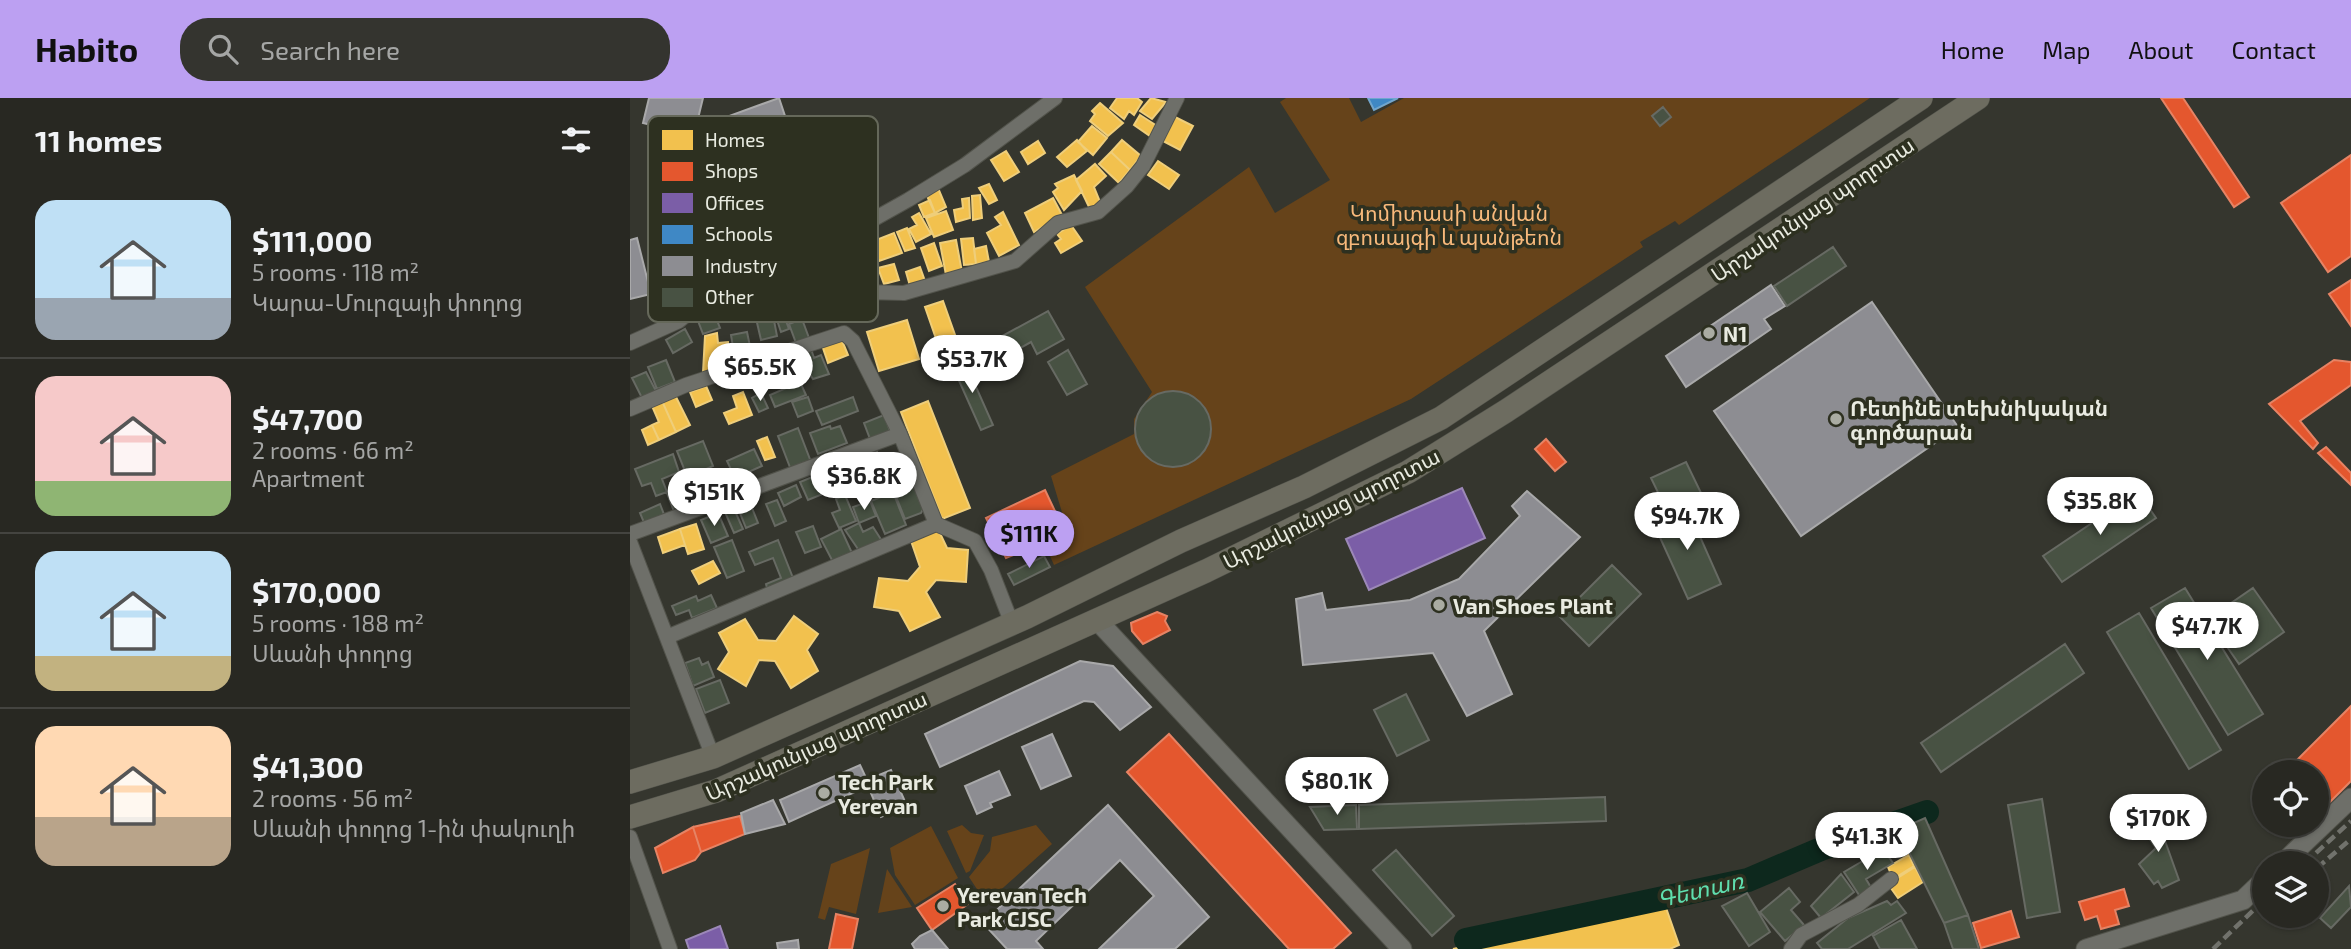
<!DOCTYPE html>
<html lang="en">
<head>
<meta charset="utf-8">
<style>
  :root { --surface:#282822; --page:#34342f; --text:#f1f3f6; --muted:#a5a6a5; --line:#444440; --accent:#bca0f2 }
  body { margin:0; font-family:"Exo 2","Noto Sans Armenian",sans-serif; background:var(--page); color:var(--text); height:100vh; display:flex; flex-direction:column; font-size:26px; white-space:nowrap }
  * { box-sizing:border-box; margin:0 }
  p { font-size:23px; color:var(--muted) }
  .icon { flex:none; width:38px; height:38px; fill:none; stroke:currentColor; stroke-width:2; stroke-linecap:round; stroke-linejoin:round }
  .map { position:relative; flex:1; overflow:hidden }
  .drawer { display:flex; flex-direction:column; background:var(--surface); width:630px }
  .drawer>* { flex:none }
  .fabs { position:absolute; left:1622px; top:662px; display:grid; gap:14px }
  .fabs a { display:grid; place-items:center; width:77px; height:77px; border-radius:50%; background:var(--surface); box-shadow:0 2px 5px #0004,0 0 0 2px var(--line); font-size:35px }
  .price { position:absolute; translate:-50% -60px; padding:0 16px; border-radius:24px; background:#fff; color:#222; font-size:23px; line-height:46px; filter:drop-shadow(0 2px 4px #0008) }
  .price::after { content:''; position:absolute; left:50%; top:42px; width:21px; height:16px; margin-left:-10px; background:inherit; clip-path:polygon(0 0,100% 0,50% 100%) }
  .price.on { background:var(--accent); color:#111 }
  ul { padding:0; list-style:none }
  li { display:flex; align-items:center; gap:21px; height:175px; padding:0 35px }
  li+li { border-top:2px solid var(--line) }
  li span { display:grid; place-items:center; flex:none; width:196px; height:140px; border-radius:21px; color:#555 }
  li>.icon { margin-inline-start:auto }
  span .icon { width:84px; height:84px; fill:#fffc; stroke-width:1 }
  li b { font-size:30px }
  h2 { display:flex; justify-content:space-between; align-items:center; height:84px; padding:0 35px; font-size:30px }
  header { display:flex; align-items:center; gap:42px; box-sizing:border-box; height:98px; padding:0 35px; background:var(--accent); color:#111 }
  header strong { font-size:33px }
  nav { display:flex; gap:38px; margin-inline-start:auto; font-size:24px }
  .search { width:490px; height:63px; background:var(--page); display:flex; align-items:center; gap:18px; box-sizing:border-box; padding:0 24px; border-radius:28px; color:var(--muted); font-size:26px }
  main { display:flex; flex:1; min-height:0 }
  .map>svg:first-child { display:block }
  .green { fill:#66431a }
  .homes { fill:#f2c14e; stroke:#efce7a; stroke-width:2 }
  .shops { fill:#e4572e; stroke:#e68364; stroke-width:2 }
  .offices { fill:#7b5ea7; stroke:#9c88b8; stroke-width:2 }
  .schools { fill:#3f88c5; stroke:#72a6cd; stroke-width:2 }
  .industry { fill:#8d8d92; stroke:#a9a9aa; stroke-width:2 }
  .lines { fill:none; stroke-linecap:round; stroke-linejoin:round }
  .river { stroke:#0d281d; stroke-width:24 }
  .building { fill:#485243; stroke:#676a63; stroke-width:2 }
  .minor-casing { stroke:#52534b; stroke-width:16 }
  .tertiary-casing { stroke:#52534b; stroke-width:21 }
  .primary-casing { stroke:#52534b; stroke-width:24 }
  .minor { stroke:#6e6f69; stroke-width:14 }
  .tertiary { stroke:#6e6f69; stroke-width:19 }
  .primary { stroke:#6d6c60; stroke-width:23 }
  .rail { stroke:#71726c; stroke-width:4.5; stroke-dasharray:10 5; stroke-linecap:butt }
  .poi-dot { fill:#aaaca2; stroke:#2d3020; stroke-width:2.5 }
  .labels { text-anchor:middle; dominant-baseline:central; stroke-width:7; stroke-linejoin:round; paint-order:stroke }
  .street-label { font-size:21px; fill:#e9ebe1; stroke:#2d3020 }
  .park-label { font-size:21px; fill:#f8b97b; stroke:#2d3020 }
  .poi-label { font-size:21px; font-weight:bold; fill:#e9ebe1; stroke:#2d3020; text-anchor:start }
  .water-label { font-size:23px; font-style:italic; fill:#5fdeae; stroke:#2d3020 }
  .key { fill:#2d3020; stroke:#65685a; stroke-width:2 }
  .key-label { font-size:19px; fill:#e9ebe1 }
</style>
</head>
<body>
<header>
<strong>Habito</strong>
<div class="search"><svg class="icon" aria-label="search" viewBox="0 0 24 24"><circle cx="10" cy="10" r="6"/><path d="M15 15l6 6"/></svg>Search here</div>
<nav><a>Home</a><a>Map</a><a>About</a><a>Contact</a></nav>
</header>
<main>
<section class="drawer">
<h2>11 homes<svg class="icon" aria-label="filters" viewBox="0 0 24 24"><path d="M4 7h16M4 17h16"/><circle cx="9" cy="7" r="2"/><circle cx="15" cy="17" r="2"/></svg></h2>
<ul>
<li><span style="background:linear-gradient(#bfe0f5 70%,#9aa5b1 0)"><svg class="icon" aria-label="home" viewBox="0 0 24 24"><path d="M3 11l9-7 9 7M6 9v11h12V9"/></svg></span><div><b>$111,000</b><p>5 rooms · 118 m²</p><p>Կարա-Մուրզայի փողոց</p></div></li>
<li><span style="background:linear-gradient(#f6c9c9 75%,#8fb573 0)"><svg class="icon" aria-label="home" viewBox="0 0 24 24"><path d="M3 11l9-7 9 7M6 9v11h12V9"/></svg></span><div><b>$47,700</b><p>2 rooms · 66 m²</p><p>Apartment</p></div></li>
<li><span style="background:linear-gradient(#bfe0f5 75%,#c2b280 0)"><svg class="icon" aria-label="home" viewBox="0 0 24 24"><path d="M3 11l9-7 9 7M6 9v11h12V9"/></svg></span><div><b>$170,000</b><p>5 rooms · 188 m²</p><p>Սևանի փողոց</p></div></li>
<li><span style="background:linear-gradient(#ffd9b3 65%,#b9a48a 0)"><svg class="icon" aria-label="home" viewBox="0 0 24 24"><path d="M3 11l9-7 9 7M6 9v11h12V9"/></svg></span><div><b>$41,300</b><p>2 rooms · 56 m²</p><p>Սևանի փողոց 1-ին փակուղի</p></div></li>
</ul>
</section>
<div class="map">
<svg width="1721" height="851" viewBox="0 0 1721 851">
  <rect width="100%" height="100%" fill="#35362e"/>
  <!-- green -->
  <path class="green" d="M656,0h63l12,24 43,-24h466l-191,127 -4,-4 -35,21 3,5 -232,152 -357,166 -9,-20 23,-13 -17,-56 83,-42v-15l18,-27 -67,-105 164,-120 26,46 55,-33 -50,-78z
    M332,727l9,8 13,2 -14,36 -4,2 -19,-42z
    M406,727l16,19 -66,59 -17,-26 21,-26 2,-14z
    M301,728l27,52 -43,27 -20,-30 -5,-27z
    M240,750l-14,66 -27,-7 -4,13 -7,-2 13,-54z
    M257,771l25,38 -34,6z"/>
  <!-- homes -->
  <path class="homes" d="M487,0h20l5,4 -8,13 -5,-4 -5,8 -14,-11z
    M521,0l15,4 -14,17 -12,-8z
    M470,5l23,20 -15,13 -18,-15 5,-7 -3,-3z
    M510,17l17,11 -7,10 -16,-11z
    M545,19l18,9 -13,24 -17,-9z
    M462,28l15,12 -14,17 -15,-13z
    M447,42l10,11 -20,16 -10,-10z
    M492,42l19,16 -11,14 -19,-18z
    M408,43l7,12 -17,11 -7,-12z
    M376,53l13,21 -15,9 -13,-21z
    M481,54l19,18 -11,13 -20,-19z
    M528,63l21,14 -10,14 -21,-14z
    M465,66l11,12 -12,11 6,15 -10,7 -14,-29z
    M444,77l8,16 -18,19 -11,-18 5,-4 -3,-4z
    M359,86l8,16 -8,4 -10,-16z
    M308,90l8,19 -11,6 -9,-19z
    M350,97l2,23 -9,2 -1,-24z
    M339,100l1,20 -14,4 -2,-12 9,-2 -1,-9z
    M423,100l9,17 -28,17 -9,-19z
    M300,102l5,13 -11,4 -5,-12z
    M316,113l7,19 -19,7 -8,-19z
    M373,114l16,33 -20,11 -12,-23 14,-8 -6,-8z
    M289,115l12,21 -15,8 -7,-13 8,-4 -5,-8z
    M441,127l11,16 -21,12 -6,-10 6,-4 -4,-5z
    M277,130l8,20 -10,3 -8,-19z
    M264,135l8,20 -23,8 -8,-19z
    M343,140l3,26 -12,1 -3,-26z
    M326,142l6,32 -16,3 -6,-32z
    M304,145l8,23 -13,5 -8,-23z
    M356,148l3,16 -13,2 -2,-15z
    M264,166l5,16 -15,4 -6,-16z
    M290,169l5,14 -15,5 -4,-14z
    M313,203l17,48 -18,7 -17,-49z
    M277,222l12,39 -40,12 -12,-39z
    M87,235l1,10 10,-1 2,23 -27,8 2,-37z
    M211,240l7,17 -20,8 -6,-18z
    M76,288l6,14 -16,7 -6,-15z
    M113,294l9,23 -23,9 -5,-11 13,-5 -4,-12z
    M45,297l15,30 -14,7 -14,-31z
    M32,303l14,31 -17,8 -7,-15 7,-3 -7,-16z
    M298,303l42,107 -28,11 -41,-107z
    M22,327l7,15 -11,5 -6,-15z
    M137,339l8,20 -10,3 -8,-19z
    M66,426l8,25 -16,5 -8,-25z
    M50,431l5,16 -22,8 -5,-16z
    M308,431l9,19 21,2 -2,32 -30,-2 -10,12 14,25 -30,14 -11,-20 -25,-4 5,-29 29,3 12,-14 -10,-29z
    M83,463l7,12 -21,11 -7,-13z
    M164,518l24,18 -11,16 11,21 -27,17 -16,-27 -16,-1 -13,26 -28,-17 11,-17 -10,-19 26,-14 13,21 18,1z
    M1279,757l5,11 -21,13 -5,-12z
    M1285,769l8,15 -25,16 -10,-14z
    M1034,804l15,43 -9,4h-217z"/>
  <!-- shops -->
  <path class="shops" d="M1531,0h22l66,99 -15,10z
    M1721,57v101l-23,16 -47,-69z
    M1721,182v46l-22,-32z
    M1704,262l17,2v23l-51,36 18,22 -5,6 -44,-45z
    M916,341l20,23 -11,9 -20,-22z
    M1696,349l25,26v12l-33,-32z
    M415,392l17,36 -23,11v8l-33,13 -20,-40z
    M527,514l10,4 -2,5 5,9 -27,14 -11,-13 -1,-8z
    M1721,608v75l-34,34v-43h-32z
    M539,636l182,199 -18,16h-44l-162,-177z
    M110,718l5,18 -44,18 -8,-25z
    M63,729l8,25 -6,8 -32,13 -8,-25z
    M325,786l13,20 -36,26 -15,-22z
    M1494,791l5,17 -14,4 4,14 -18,5 -4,-13 -12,4 -6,-18z
    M1381,813l8,26 -38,11 -8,-25z
    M206,816l22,5 -6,30h-23z"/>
  <!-- offices -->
  <path class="offices" d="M832,390l23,50 -116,52 -23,-51z
    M90,828l8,23h-39l-3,-9z"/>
  <!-- schools -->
  <path class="schools" d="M738,0h30l-24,12z"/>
  <!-- industry -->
  <path class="industry" d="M19,0h54l-9,37 -51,-12z
    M149,0l14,42 -49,17 -15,-41z
    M7,140l14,56 -21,5v-59z
    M1141,187l14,21 -21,13 7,10 -85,58 -20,-31z
    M1242,204l86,125 -157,109 -87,-125z
    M897,393l53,46 -96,94 28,63 -45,22 -34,-63 -130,12 -7,-66 26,-6 4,17 84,-10 49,-21 61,-63 -8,-10z
    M450,563l33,5 38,41 -31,23 -26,-28 -10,-1 -144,66 -15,-33z
    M422,636l19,42 -30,13 -19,-42z
    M230,667l7,15 24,-10 16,36 -26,11 -13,-31 -79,36 -9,-22z
    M369,673l11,24 -20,8 2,4 -15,7 -12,-28z
    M143,702l12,24 -40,10 -4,-21z
    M478,707l101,112 -34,32h-76l55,-53 -34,-36 -84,81 7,8h-36l-24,-26z
    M302,832l16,19h-33l-3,-5 8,-8z
    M168,842l1,9h-21l-1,-6z"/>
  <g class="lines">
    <!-- river -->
    <path class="river" d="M836,842l282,-60 73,-31 106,-37"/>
  </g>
  <!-- building -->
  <path class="building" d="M1033,9l8,10 -11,9 -8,-10z
    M1203,149l13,19 -59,40 -13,-20z
    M164,207l5,12 -13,4 3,8 -8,3 -7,-21z
    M75,211l3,7 6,-3 6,15 -17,6 -8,-21z
    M142,212l5,26 -16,4 -6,-26z
    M418,213l16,28 -27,15 -6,-12 -47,26 -9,-17z
    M172,221l7,19 -13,5 -7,-19z
    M55,231l7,13 -19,11 -7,-13z
    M117,234l5,24 -17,3 -4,-24z
    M181,251l3,9 7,-3 8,19 -16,5 -2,-3 -9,3 -9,-23z
    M438,252l19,34 -20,11 -19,-33z
    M36,262l9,22 -18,7 -9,-22z
    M334,262l29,65 -12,5 -29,-65z
    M16,274l10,19 -14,7 -10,-20z
    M170,284l6,13 -31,12 -5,-12z
    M505 331a38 38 0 1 1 76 0a38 38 0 1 1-76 0Z
    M131,295l7,15 -9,4 -7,-14z
    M178,299l5,14 -15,6 -6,-15z
    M223,299l5,14 -36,14 -6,-14z
    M254,317l6,16 -20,8 -6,-16z
    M200,328l1,3 9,-3 7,17 -29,11 -8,-21z
    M168,330l13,34 -20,8 -13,-34z
    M73,343l10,25 -7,3 4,11 -12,5 -5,-12 -6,3 -10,-25z
    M124,351l8,17 -27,12 -8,-17z
    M247,354l3,7 -8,3 3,7 -15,7 -3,-7 -16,6 -3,-7z
    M43,356l6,18 -17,7 5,13 -11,4 -5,-13 -9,3 -7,-17z
    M272,361l8,18 -21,9 -8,-17z
    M1056,364l16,33 -35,16 -16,-33z
    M202,371l8,18 -32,13 -8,-18z
    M98,377l6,15 -20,7 -6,-15z
    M78,384l6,17 -39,15 -8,-21z
    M288,386l8,20 -5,9 -16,6 -12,-30z
    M166,387l5,12 -17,9 -6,-13z
    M263,394l13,33 -21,9 -14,-33z
    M1508,394l18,26 -94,64 -19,-26z
    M215,397l11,26 -17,7 -7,-15 8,-3 -4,-11z
    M147,402l9,21 -11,5 -9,-22z
    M240,403l6,15 -17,7 -6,-16z
    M120,405l8,20 -12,5 -8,-20z
    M30,406l5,13 -20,8 -5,-12z
    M1056,407l35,79 -33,15 -36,-79z
    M104,411l9,20 -9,4 -9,-21z
    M88,415l10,23 -17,7 -10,-23z
    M229,425l4,9 10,-5 11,17 -22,11 -17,-25z
    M183,428l8,21 -16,6 -9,-21z
    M211,431l11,24 -19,9 -12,-23z
    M102,442l12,31 -17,7 -13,-31z
    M148,442l15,38 -26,10 -1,-4 15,-6 -8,-20 -18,7 -6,-13z
    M414,458l6,11 -36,18 -6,-11z
    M982,467l29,29 -52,52 -29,-29z
    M1555,490l78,126 -35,21 -77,-127z
    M1623,490l31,44 -45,32 -31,-45z
    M81,497l6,13 -25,10 -3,-8 -13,5 -4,-9 24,-10 2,5z
    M1509,515l82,137 -32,19 -82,-137z
    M1435,546l19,29 -143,99 -20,-29z
    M69,560l3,7 6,-3 6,15 -21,9 -8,-23z
    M90,582l9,23 -24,10 -9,-24z
    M776,596l23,46 -32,16 -23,-46z
    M975,699l1,24 -247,8v-24z
    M1412,701l18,113 -33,6 -19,-113z
    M726,707l1,24 -33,1 -14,-23z
    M1524,712l25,70 -17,8 -4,-7 -4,3 -15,-20 17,-16 -19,-27z
    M1295,720l43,97 -24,8 -46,-93z
    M1253,751l10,14 -27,16 7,12 -12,7 -17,-26z
    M766,752l58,66 -22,20 -59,-66z
    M1211,776l13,18 -33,26 -10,-12z
    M1719,788l2,21 -20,21 -11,-10z
    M1159,790l11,14 -9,8 13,15 -19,16 -25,-29z
    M1117,795l23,39 -21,14 -27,-40z
    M1257,803l4,4 6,-4 9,12 -58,36h-26l-5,-6 31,-25z
    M1338,817l11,34h-26l-9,-26z
    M1271,822l16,29h-37l-7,-13z"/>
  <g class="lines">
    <!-- minor casing -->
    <g class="minor-casing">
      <path id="minor" d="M115,193l37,-38 67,-20 59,-33 57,-35 90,-67
        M0,245l49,-22 20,-17 36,-12 58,3 29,-4 82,2 111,-32 43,-38 40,-11 29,-26 16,-20 34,-68
        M0,311l56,-24 158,-52 9,8 47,93 36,90
        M0,436l270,-100
        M0,444l83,215
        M37,539l269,-113 39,17 16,29 21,54
        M0,739l40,112
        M1161,851l10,-14 57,-30 33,-26"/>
    </g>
    <!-- tertiary casing -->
    <g class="tertiary-casing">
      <path id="tertiary" d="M467,522l305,329
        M1653,765l68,-65
        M1456,851l157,-49 21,-20"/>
    </g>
    <!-- primary casing -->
    <g class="primary-casing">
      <path id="primary" d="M0,684l83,-25 314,-140 154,-76 123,-54 137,-69 480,-320
        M0,719l86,-26 490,-220 202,-99 98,-61 472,-313"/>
    </g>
    <!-- minor -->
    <use href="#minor" class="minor"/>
    <!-- tertiary -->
    <use href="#tertiary" class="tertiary"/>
    <!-- primary -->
    <use href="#primary" class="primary"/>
    <!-- rail -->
    <path class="rail" d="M1675,765l46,-42
      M1687,770l34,-29
      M1583,851l51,-49"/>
  </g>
  <!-- markers -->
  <g class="poi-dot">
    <circle cx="1079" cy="235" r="7"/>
    <circle cx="1206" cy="321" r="7"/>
    <circle cx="809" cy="507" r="7"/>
    <circle cx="194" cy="695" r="7"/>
    <circle cx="313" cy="808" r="7"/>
  </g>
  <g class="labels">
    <!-- street labels -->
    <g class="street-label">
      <text transform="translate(1182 111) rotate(-34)">Արշակունյաց պողոտա</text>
      <text transform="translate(701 410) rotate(-27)">Արշակունյաց պողոտա</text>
      <text transform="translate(186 647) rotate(-24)">Արշակունյաց պողոտա</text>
    </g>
    <!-- park labels -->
    <g class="park-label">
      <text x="819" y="114">Կոմիտասի անվան<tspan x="819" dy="24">զբոսայգի և պանթեոն</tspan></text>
    </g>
    <!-- poi labels -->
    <g class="poi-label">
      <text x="1093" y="235">N1</text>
      <text x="1220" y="309">Ռետինե տեխնիկական<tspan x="1220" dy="24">գործարան</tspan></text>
      <text x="823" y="507">Van Shoes Plant</text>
      <text x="208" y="683">Tech Park<tspan x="208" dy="24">Yerevan</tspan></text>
      <text x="327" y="796">Yerevan Tech<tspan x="327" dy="24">Park CJSC</tspan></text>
    </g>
    <!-- water labels -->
    <g class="water-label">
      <text transform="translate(1070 791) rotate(-13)">Գետառ</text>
    </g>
  </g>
  <!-- legend -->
  <rect x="18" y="18" width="230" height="206" rx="10" class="key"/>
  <rect x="32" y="32" width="31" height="20" fill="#f2c14e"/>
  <rect x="32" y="64" width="31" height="19" fill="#e4572e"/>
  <rect x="32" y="95" width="31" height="20" fill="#7b5ea7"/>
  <rect x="32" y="127" width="31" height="19" fill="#3f88c5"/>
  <rect x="32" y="158" width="31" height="20" fill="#8d8d92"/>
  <rect x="32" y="190" width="31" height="19" fill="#485243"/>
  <g class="key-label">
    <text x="75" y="49">Homes</text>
    <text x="75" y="80">Shops</text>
    <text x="75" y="112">Offices</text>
    <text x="75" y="143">Schools</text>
    <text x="75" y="175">Industry</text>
    <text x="75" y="206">Other</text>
  </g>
</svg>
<div class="fabs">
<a><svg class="icon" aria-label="locate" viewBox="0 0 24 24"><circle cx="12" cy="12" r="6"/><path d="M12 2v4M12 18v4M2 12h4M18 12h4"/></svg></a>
<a><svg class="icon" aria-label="layers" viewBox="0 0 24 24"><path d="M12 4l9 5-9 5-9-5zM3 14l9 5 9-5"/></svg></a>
</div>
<b class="price" style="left:342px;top:297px">$53.7K</b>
<b class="price" style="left:130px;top:305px">$65.5K</b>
<b class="price" style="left:234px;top:414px">$36.8K</b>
<b class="price" style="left:84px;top:430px">$151K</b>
<b class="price" style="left:1470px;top:439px">$35.8K</b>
<b class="price" style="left:1057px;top:454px">$94.7K</b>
<b class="price on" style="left:399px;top:472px">$111K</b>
<b class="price" style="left:1577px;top:564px">$47.7K</b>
<b class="price" style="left:707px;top:719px">$80.1K</b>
<b class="price" style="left:1528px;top:756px">$170K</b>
<b class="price" style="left:1237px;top:774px">$41.3K</b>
</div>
</main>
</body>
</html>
